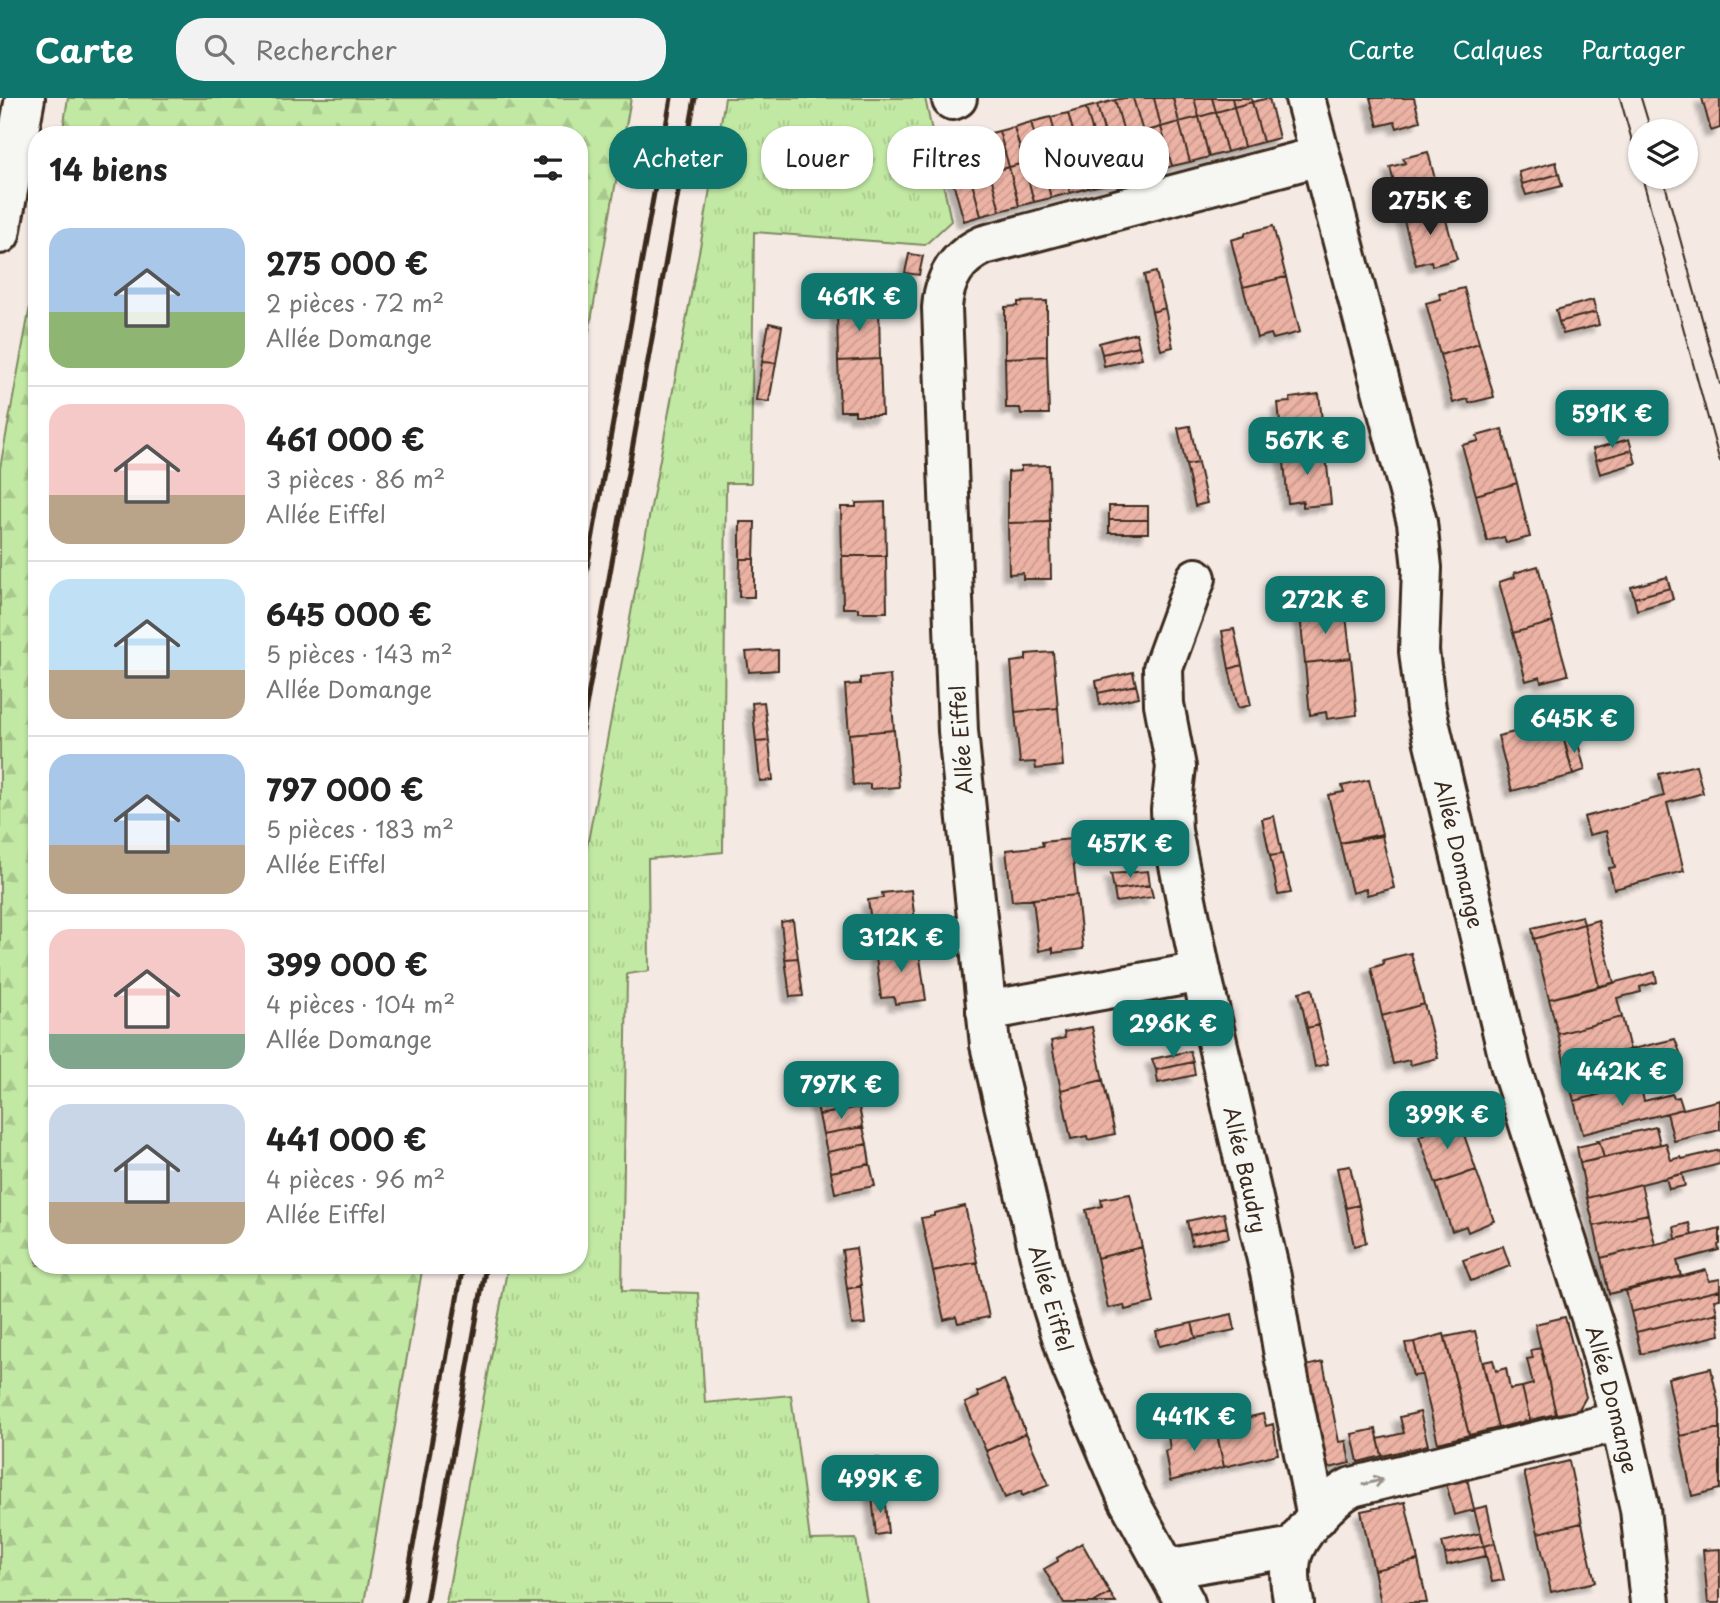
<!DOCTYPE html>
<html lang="fr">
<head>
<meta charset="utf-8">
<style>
  :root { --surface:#fff; --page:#f2f2f2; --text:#222; --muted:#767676; --line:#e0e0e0; --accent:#0f766e }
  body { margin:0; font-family:"Playpen Sans",sans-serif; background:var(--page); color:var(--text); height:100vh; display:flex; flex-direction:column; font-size:26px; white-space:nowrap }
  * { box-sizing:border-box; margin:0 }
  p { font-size:23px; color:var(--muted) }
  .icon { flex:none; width:38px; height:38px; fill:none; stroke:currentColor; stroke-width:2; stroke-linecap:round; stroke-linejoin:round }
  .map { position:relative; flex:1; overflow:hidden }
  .side { position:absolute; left:28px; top:28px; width:560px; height:1148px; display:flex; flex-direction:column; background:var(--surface); border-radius:28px; box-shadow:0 2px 5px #0004 }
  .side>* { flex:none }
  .guide { position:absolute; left:609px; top:28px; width:665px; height:63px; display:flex; gap:14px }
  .fabs { position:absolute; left:1628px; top:21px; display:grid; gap:14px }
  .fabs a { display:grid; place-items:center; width:70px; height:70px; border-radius:50%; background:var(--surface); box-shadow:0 2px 5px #0004; font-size:35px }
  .price { position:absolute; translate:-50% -60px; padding:0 16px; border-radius:14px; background:var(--accent); color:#fff; font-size:23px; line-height:46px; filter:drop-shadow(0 2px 4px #0008) }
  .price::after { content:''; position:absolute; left:50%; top:42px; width:21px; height:16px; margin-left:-10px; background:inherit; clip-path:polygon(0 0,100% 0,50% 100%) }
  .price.selected { background:#222; color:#fff }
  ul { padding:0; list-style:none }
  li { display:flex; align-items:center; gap:21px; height:175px; padding:0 21px }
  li+li { border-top:2px solid var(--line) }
  li span { display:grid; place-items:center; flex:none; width:196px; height:140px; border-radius:21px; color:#555 }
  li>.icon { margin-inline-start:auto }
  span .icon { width:84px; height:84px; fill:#fffc; stroke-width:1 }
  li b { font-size:30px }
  h2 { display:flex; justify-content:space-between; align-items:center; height:84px; padding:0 21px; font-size:30px }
  .tag { padding:0 24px; border-radius:28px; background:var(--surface); box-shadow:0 2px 5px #0004; font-size:24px; line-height:63px }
  .tag.selected { background:var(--accent); color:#fff }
  header { display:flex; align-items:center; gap:42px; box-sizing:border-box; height:98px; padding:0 35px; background:var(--accent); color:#fff }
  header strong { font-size:33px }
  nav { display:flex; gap:38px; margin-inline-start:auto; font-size:24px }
  .search { width:490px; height:63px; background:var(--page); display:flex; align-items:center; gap:18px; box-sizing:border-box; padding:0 24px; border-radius:28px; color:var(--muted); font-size:26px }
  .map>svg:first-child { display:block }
  .grass { fill:url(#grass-tufts); stroke:#7e8a61; stroke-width:2 }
  .forest { fill:url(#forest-firs); stroke:#7e8a61; stroke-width:2 }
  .building { fill:url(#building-hatch); stroke:#3b2a1e; stroke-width:2; filter:url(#shadow) }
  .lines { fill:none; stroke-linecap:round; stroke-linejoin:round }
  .minor-casing { stroke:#3b2a1e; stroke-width:44 }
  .minor { stroke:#f6f6f2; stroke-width:38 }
  .tram { stroke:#3b2a1e; stroke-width:2 }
  .rail { stroke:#3b2a1e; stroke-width:5 }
  .oneway { stroke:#989088 }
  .labels { text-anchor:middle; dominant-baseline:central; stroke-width:5; stroke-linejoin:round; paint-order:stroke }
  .street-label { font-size:21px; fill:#3b2a1e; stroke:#f6f6f2 }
</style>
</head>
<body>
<header>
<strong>Carte</strong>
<div class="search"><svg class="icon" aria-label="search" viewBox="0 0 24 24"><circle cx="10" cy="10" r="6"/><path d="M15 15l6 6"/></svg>Rechercher</div>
<nav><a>Carte</a><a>Calques</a><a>Partager</a></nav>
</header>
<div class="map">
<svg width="1720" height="1505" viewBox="0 0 1720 1505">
  <defs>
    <pattern id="grass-tufts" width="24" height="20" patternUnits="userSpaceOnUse" patternTransform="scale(1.75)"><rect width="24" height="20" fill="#c2e9a4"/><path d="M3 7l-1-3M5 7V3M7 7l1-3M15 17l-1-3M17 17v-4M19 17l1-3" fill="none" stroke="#a8c88d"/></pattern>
    <pattern id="forest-firs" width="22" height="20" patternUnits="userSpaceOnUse" patternTransform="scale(1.75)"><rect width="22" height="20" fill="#c2e9a4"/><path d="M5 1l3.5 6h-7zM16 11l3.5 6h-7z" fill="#a8c88d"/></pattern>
    <pattern id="building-hatch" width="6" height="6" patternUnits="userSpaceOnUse" patternTransform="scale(1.75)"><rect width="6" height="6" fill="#ecb3a5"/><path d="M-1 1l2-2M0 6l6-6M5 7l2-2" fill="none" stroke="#cb9a8e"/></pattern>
    <filter id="shadow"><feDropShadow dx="-6" dy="6" stdDeviation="2" flood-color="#0004"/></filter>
  </defs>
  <rect width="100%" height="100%" fill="#f4e9e3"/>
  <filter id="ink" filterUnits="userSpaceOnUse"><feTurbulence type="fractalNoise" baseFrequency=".0143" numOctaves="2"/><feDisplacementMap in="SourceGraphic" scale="14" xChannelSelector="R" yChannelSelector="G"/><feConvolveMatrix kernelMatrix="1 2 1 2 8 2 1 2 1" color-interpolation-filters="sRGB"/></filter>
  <g filter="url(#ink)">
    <!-- grass -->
    <path class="grass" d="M725,0h200l26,123 -26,24 -171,-13 -3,251h-25l-3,369 -75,7 1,112 -22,3 -5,317 76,2 7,110 86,-8 19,145 46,-1 11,64h-421l62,-338h71v-376l124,-658z"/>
    <!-- forest -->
    <path class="forest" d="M68,0h563l-52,289v-252h-517z
      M37,171v996h386l-59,338h-364v-1135z"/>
    <!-- building -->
    <path class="building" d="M1124,0h9l10,34 -18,4 -10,-36z
      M1133,0h21l7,29 -18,5z
      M1154,0h19l6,24 -18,5z
      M1173,0h21l5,19 -20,5z
      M1194,0h18l4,14 -17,5z
      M1212,0h20l2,9 -18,5z
      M1232,0h19l1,4 -18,5z
      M1269,0l10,40 -16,4 -11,-40z
      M1370,0h44l6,23 -23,7 -2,-6 -17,4z
      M1702,0h18v30l-9,3z
      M1115,2l10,36 -18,5 -10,-36z
      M1252,4l11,40 -19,5 -10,-40z
      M1097,7l20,76 -10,3 -21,-76z
      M1234,9l10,40 -17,5 -11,-40z
      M1086,10l10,36 -18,5 -10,-36z
      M1216,14l11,40 -18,5 -10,-40z
      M1068,15l10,36 -18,5 -9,-37z
      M1051,19l9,37 -19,5 -10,-37z
      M1199,19l10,40 -19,5 -11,-40z
      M1031,24l10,37 -17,4 -10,-36z
      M1179,24l11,40 -18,4 -11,-39z
      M1014,29l10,36 -15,4 -10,-36z
      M1161,29l11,39 -19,5 -10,-39z
      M999,33l10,36 -19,5 -11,-36z
      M1143,34l10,39 -18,5 -10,-40z
      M979,38l11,36 -19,6 -9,-37z
      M1125,38l10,40 -18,5 -10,-40z
      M962,43l9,37 -18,4 -10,-36z
      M1096,46l11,40 -19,4 -10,-39z
      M1078,51l10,39 -18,5 -10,-39z
      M1428,54l14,54 -39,11 -13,-50 15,-4 -2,-5z
      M1060,56l10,39 -19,5 -10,-39z
      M1041,61l10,39 -17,4 -10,-39z
      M1556,64l3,12 -37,10 -3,-12z
      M1024,65l10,39 -15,4 -10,-39z
      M1009,69l10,39 -19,5 -10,-39z
      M990,74l10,39 -19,5 -10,-38z
      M1559,76l3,12 -36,9 -4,-11z
      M971,80l10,38 -17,5 -11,-39z
      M1442,108l15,53 -25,7 -1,-5 -15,4 -13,-48z
      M1273,128l13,51 -43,10 -12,-47 14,-4v-3z
      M909,156l14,2 -4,19 -14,-2z
      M1156,174l9,36 -13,4 -8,-37z
      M1286,179l14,55 -27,7 -2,-5 -14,4 -14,-51z
      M1464,190l15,55 -39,12 -14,-52 15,-4 -2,-5z
      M1593,202l3,12 -37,10 -3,-12z
      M1047,203v55l-42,2v-51l13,-1v-4z
      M879,206l1,55 -42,2 -1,-53h14v-3z
      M1165,210l8,39 -12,3 -9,-38z
      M1596,214l3,13 -36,9 -4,-12z
      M769,225l13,3 -6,37 -14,-1z
      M1136,235l3,13 -37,8 -3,-11z
      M1479,245l15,54 -25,6 -1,-4 -15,4 -13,-48z
      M1139,248l3,12 -38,8 -2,-12z
      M1047,258l2,58h-28l-1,-6h-14l-1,-50z
      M880,261l2,56h-27v-4h-15l-2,-50z
      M762,264l14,1 -7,39 -13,-2z
      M1319,296l6,52 -42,6 -5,-49 12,-1v-4z
      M1190,328l8,37 -12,2 -8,-37z
      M1502,331l15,54 -41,12 -14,-50 17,-4 -2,-5z
      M1629,341l3,11 -36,10 -3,-11z
      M1325,348l6,58 -28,3v-6l-15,2 -5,-51z
      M1632,352l4,13 -36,11 -4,-14z
      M1198,365l9,40 -12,3 -9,-41z
      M1049,367l1,57 -42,1v-51l13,-1v-5z
      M1517,385l13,54 -24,6 -2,-6 -17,4 -11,-46z
      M885,404l1,54h-44l-1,-49h15v-4z
      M1109,408h39v14h-39z
      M1109,422h39v13h-39z
      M740,424h15l-1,37h-14z
      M1050,424l1,57h-28v-6l-14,1 -1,-51z
      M842,458h44l1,56h-29v-4h-15z
      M740,461h14v38h-15z
      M1538,468l15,56 -40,11 -14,-51 16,-5 -1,-4z
      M1667,479l3,11 -36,10 -3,-11z
      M1670,490l3,11 -36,11 -3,-12z
      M1345,510l6,50 -46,5 -5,-49 15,-1v-3z
      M1553,524l15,53 -27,7 -1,-5 -14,4 -13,-48z
      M1234,531l8,36 -13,4 -7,-38z
      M778,552v20l-29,2 -3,-20z
      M1053,554l5,56 -43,4 -4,-50 15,-2v-6z
      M1351,560l6,57 -30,4 -1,-7 -16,3 -5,-52z
      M1242,567l9,40 -13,3 -9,-39z
      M1133,574l3,13 -38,8 -2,-12z
      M890,577l4,55 -45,4 -4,-49 15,-1v-6z
      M1136,587l3,12 -39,8 -2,-12z
      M764,604l5,39 -13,1 -4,-39z
      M1058,610l5,58 -27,3 -1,-7 -15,1 -5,-51z
      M1559,623l14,54 -61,16 -14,-55z
      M894,632l5,57 -29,2v-5l-17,1 -4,-51z
      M1576,638l9,34 -12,4 -9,-35z
      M769,643l4,39 -13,1 -4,-39z
      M1696,667l7,28 -36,10 17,68 -70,18 -5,-21 6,-1 -9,-36 -17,4 -5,-18 80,-21 -5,-22z
      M1369,682l13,54 -42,9 -12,-48 16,-3 -2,-6z
      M1274,718l8,38 -12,2 -8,-37z
      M1382,738l12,52 -27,7 -1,-6 -14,4 -12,-50z
      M1071,741l6,56 -65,6 -6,-51 37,-4 -1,-4z
      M1282,756l9,39 -13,2 -8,-39z
      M1148,773l2,14 -36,5 -3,-16z
      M1150,787l3,12 -37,5 -2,-12z
      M911,792l7,54 -43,5 -7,-49 15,-2 -1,-5z
      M1077,797l6,54 -30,4v-5l-14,3 -6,-52z
      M1582,818l2,8 -50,15 -2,-11z
      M793,822l5,38 -13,1 -4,-37z
      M1598,822l16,63 -15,4 -15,-63z
      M1584,826l15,63 -50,12 -15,-60z
      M918,846l8,56 -31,4 -1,-7 -13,1 -6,-49z
      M1411,855l13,51 -42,12 -11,-48 13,-4 -1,-4z
      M798,860l5,38 -13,1 -5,-38z
      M1655,874l2,10 -17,5 1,5 -24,6 5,19 -64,17 -9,-35z
      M1312,891l7,36 -12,3 -8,-36z
      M1424,906l14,54 -28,7 -1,-5 -16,4 -11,-48z
      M1622,919l8,33 -65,15 -7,-31z
      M1319,927l9,39 -13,3 -8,-39z
      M1092,929l11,53 -42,10 -10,-49 14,-3 -1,-6z
      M1675,941l7,19 -35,8 -13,-1 6,19 -66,17 -9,-36z
      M1190,953l3,11 -37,8 -4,-11z
      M1193,964l2,13 -37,8 -2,-13z
      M851,970l4,19 -40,8 -4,-20z
      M1103,982l12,54 -27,6 -1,-4 -16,3 -10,-49z
      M1640,986l4,17 28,-7 2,4 5,-1 4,12 -100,25 -9,-33z
      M855,989l4,20 -40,8 -4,-20z
      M1720,1002v30l-46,11 -7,-28z
      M859,1009l4,20 -40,7 -4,-19z
      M1458,1019l18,53 -40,14 -17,-48 13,-5 -1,-5z
      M863,1029l4,17 -40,8 -4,-18z
      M1656,1029l4,17 -56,14 -5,-18z
      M1597,1042h2l5,18 -24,5 -3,-16 21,-5z
      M1666,1045l5,17 10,-3 1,2 38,-9v14l-133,34 -7,-35z
      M867,1046l3,20 -39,8 -4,-20z
      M870,1066l5,22 -40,7 -4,-21z
      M1350,1068l9,39 -13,3 -9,-40z
      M1476,1072l18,51 -26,11 -2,-6 -14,5 -16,-47z
      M1682,1076l3,12 -16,3 -3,-11z
      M1641,1086l7,30 -54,12 -7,-28z
      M1130,1096l12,53 -45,11 -11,-48 16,-4 -1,-7z
      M1359,1107l7,38 -12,3 -8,-38z
      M965,1108l12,56 -44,9 -12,-53 13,-2v-3z
      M1224,1115l3,14 -37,8 -3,-14z
      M1648,1116l7,30 -54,14 -7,-32z
      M1689,1125l3,12 -16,4 -2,-12z
      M1227,1129l2,11 -37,7 -2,-10z
      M1720,1130v16l-2,1 1,5 -42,11 4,15 -72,18 -8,-36z
      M1503,1148l7,20 -39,15 -8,-21z
      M1142,1149l12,56 -29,7 -1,-5 -16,3 -11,-50z
      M856,1150l5,38 -14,3 -5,-39z
      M977,1164l12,55 -31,6 -2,-6 -12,3 -11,-49z
      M1706,1172l3,11 11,-2v11l-89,22 -5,-21z
      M861,1188l4,38 -13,1 -5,-36z
      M1720,1192v9l-6,1 3,13 -81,19 -5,-20z
      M1717,1215l3,22 -79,19 -5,-22z
      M1232,1216l3,16 -39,8 -4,-15z
      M1565,1219l21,80 -8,14 -22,3 -21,-90z
      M1192,1225l4,15 -37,8 -3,-15z
      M1475,1233l23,97 -29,7 -24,-98z
      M1444,1236l25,101 -31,8 -24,-101z
      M1414,1244l8,33 -9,1 -8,-33z
      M1541,1250l15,66 -26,6 -8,-33 11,-3 -6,-25 6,-1 -2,-8z
      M1493,1262l3,11 10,-3 4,21 12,-2 8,33 -32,8 -15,-66z
      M1323,1264l16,80 7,-1 4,22 -25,6 -23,-102z
      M1711,1270l9,43v17l-40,8 -12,-58z
      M1004,1282l22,53 -40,18 -21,-48 14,-6 -2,-5z
      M1420,1314l8,33 -46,11 -4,-17 26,-6 -4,-16z
      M1263,1316l3,12 7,-2 5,30 -54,13 -9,-42z
      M1215,1327l9,42 -54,14 -5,-30 5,-2 -2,-13z
      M1720,1330v61l-28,7 -12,-60z
      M1376,1331l6,27 -24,6 -6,-28z
      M1026,1335l23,52 -27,11 -1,-5 -16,7 -19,-47z
      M879,1360l5,37 -12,1 -3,-37z
      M1569,1363l13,62 -44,10 -14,-61z
      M1465,1371l9,41 -20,5 -10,-41z
      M884,1397l4,38 -12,2 -4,-39z
      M1405,1404l13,58 -44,10 -13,-59z
      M1487,1408l8,37 -11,3 -10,-37z
      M1582,1425l13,59 -44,10 -13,-59z
      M1481,1435l3,13 -39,8 -3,-12z
      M1082,1445l28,50 -17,10h-29l-20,-34 14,-8 -1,-3z
      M1495,1445l9,37 -12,2 -8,-36z
      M1484,1448l2,10 -39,9 -2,-11z
      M1720,1451v54h-12l-5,-53z
      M1418,1462l9,43h-46l-7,-33z
      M1110,1495l6,10h-23z"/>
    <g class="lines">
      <!-- minor casing -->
      <g class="minor-casing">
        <g id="minor">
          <path id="s1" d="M1305,0l112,424 5,46 -3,83 7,58 85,359 86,268 23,85 20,88 10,94"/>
          <path d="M952,2l5,-2"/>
          <path d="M0,136l25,-136"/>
          <path id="s2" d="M1196,480l-33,90 1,36 12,63 -5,43 1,21 29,141 70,305 12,73 34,167"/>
          <path d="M986,913l215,-39"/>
          <path d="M1166,1471l129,-22"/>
          <path d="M1185,1505l-57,-104 -56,-131 -22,-69 -60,-254 -32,-314 -16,-423c2,-30 15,-51 42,-63l336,-89"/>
          <path d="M1294,1505c-4,-17 -7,-39 1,-56 9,-19 38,-51 57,-60l268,-66"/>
        </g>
      </g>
      <!-- minor -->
      <use href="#minor" class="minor"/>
      <!-- tram -->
      <path class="tram" d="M1620,0l20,71
        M1641,0l10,33
        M1642,79l78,285
        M1663,79l57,207"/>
      <!-- rail -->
      <path class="rail" d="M579,515l92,-515
        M579,648l116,-648
        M403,1505l60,-338
        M426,1505l60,-338"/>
    </g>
    <!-- one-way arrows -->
    <defs><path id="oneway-shaft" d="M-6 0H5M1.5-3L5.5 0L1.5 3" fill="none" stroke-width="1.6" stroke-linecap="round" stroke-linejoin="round" transform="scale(1.75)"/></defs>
    <use class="oneway" href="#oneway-shaft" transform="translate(1373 1384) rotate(-14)"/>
  </g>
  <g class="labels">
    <!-- street labels -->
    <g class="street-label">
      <text transform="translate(960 642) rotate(-94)">Allée Eiffel</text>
      <text stroke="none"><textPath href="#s1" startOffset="775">Allée Domange</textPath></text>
      <text stroke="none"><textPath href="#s2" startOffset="607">Allée Baudry</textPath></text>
      <text transform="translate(1052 1200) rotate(74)">Allée Eiffel</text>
      <text stroke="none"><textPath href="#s1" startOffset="1342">Allée Domange</textPath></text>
    </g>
  </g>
</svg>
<div class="fabs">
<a><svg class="icon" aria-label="layers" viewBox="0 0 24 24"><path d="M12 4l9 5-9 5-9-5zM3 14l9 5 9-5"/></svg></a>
</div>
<b class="price selected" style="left:1430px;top:139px">275K €</b>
<b class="price" style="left:859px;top:235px">461K €</b>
<b class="price" style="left:1612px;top:352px">591K €</b>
<b class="price" style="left:1307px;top:379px">567K €</b>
<b class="price" style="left:1325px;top:538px">272K €</b>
<b class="price" style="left:1574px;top:657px">645K €</b>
<b class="price" style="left:1130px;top:782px">457K €</b>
<b class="price" style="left:901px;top:876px">312K €</b>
<b class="price" style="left:1173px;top:962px">296K €</b>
<b class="price" style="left:1622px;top:1010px">442K €</b>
<b class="price" style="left:841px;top:1023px">797K €</b>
<b class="price" style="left:1447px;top:1053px">399K €</b>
<b class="price" style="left:1194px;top:1355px">441K €</b>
<b class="price" style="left:880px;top:1417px">499K €</b>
<div class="guide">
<a class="tag selected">Acheter</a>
<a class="tag">Louer</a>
<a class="tag">Filtres</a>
<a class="tag">Nouveau</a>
</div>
<section class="side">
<h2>14 biens<svg class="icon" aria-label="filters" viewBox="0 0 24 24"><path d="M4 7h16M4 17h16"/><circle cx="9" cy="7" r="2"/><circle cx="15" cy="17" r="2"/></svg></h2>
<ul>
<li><span style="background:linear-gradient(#a9c7e8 60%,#8fb573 0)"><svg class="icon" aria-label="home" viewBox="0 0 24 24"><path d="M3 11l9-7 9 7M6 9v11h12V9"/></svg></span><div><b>275 000 €</b><p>2 pièces · 72 m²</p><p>Allée Domange</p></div></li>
<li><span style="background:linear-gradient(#f6c9c9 65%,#b9a48a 0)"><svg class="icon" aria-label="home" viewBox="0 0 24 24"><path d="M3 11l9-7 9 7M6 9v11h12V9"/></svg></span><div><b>461 000 €</b><p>3 pièces · 86 m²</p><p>Allée Eiffel</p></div></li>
<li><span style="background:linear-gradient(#bfe0f5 65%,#b9a48a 0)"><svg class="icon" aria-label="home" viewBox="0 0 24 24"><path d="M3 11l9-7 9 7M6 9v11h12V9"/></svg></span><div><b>645 000 €</b><p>5 pièces · 143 m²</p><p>Allée Domange</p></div></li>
<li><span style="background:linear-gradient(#a9c7e8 65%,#b9a48a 0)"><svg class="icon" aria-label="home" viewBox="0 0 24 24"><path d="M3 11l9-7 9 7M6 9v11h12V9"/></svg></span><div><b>797 000 €</b><p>5 pièces · 183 m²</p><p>Allée Eiffel</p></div></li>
<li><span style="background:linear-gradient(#f6c9c9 75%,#7fa58c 0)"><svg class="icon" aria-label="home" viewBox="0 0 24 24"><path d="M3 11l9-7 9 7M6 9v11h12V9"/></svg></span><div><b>399 000 €</b><p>4 pièces · 104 m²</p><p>Allée Domange</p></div></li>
<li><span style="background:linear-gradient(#c9d6e8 70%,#b9a48a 0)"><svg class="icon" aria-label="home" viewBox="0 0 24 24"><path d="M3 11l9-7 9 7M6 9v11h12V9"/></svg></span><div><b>441 000 €</b><p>4 pièces · 96 m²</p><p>Allée Eiffel</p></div></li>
</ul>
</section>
</div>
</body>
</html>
